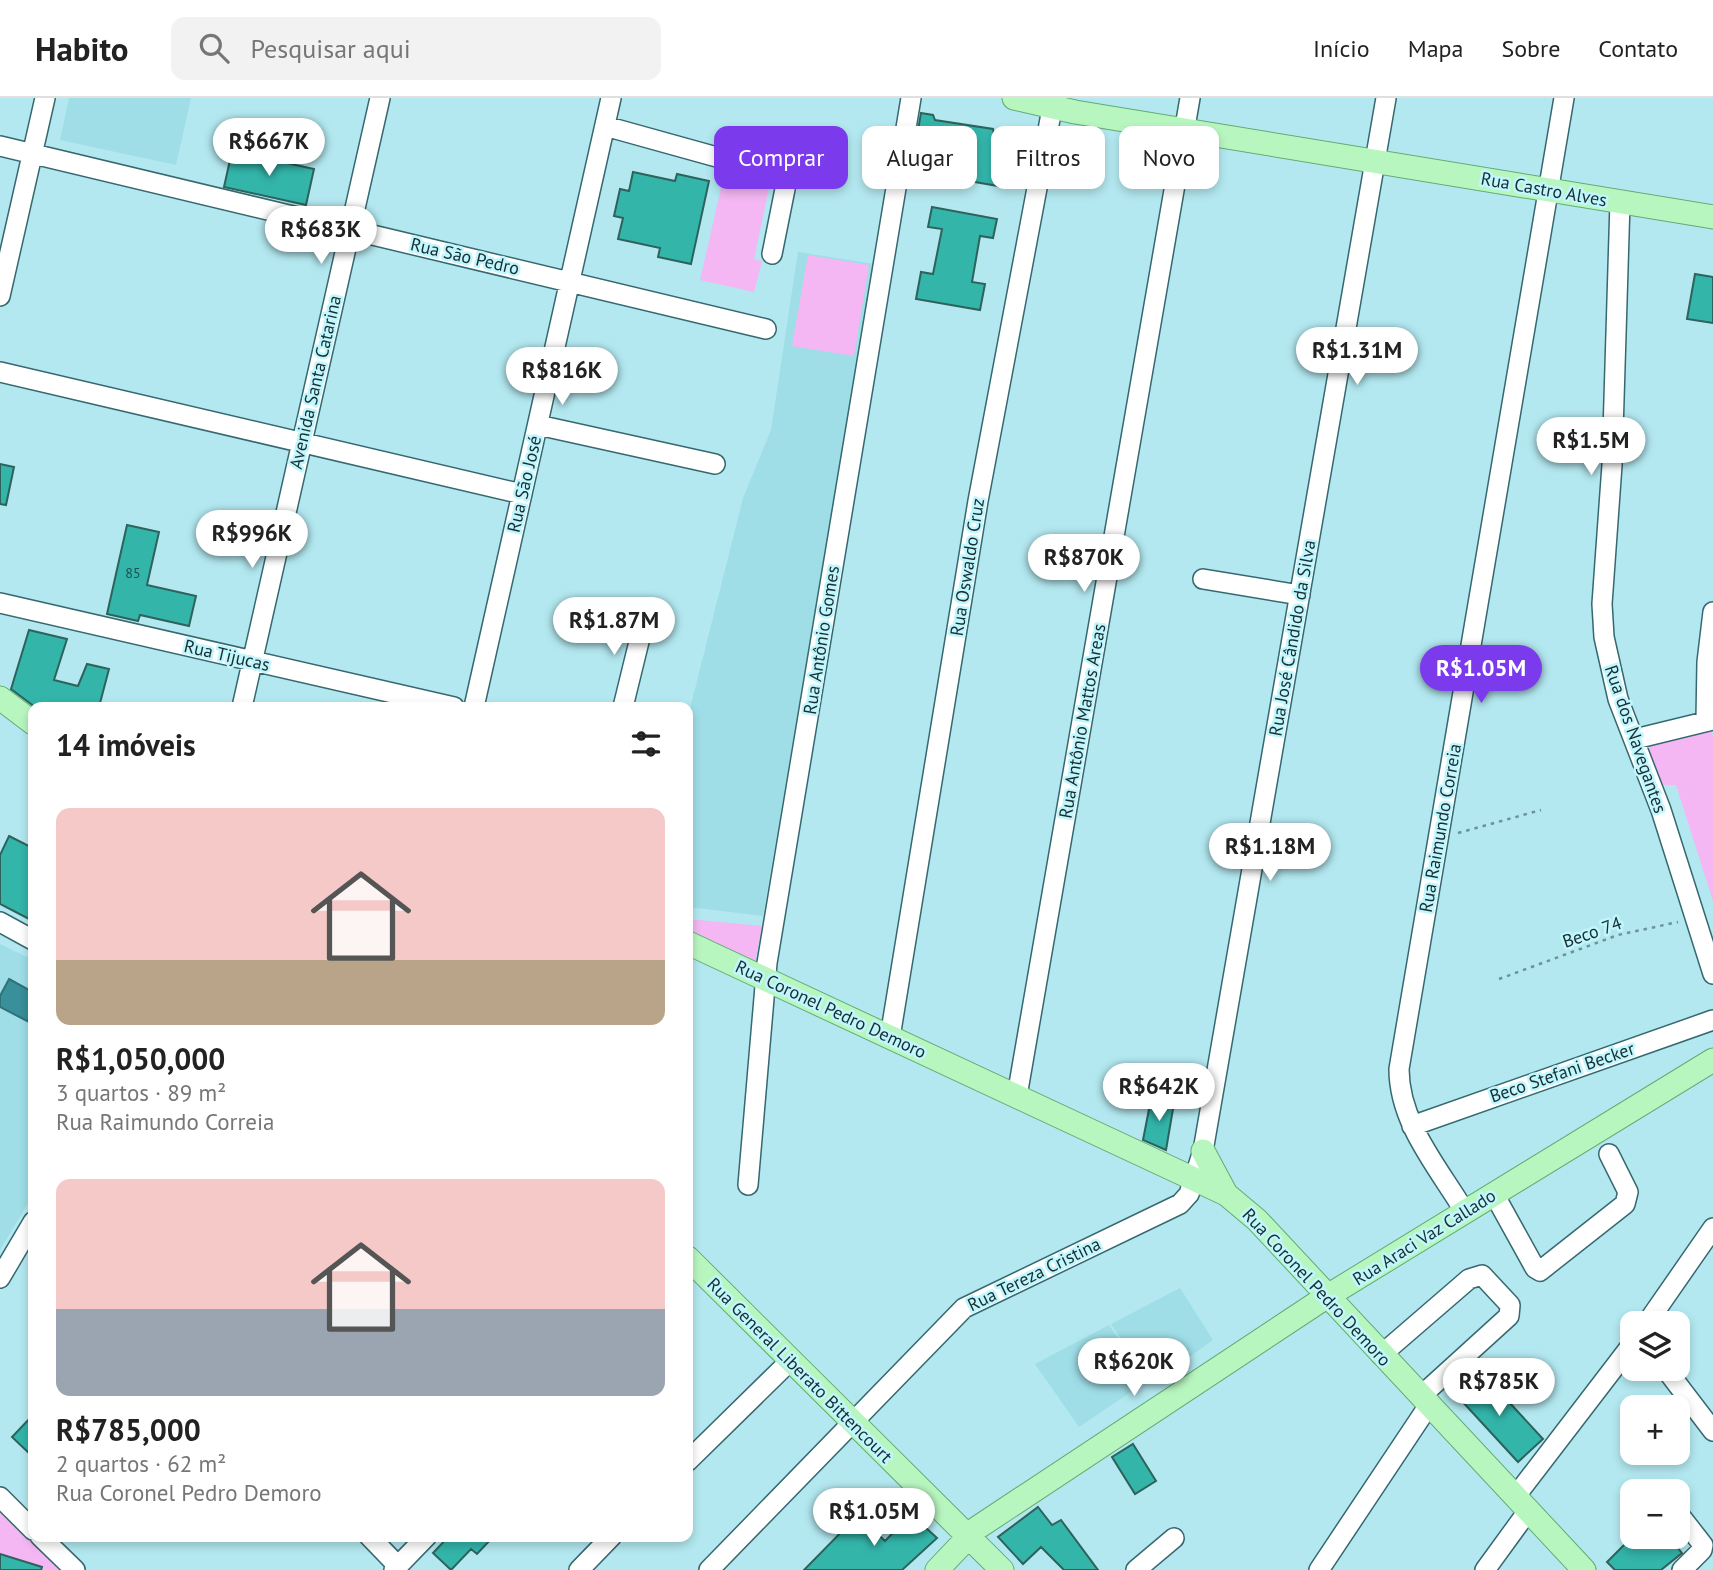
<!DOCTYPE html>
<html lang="pt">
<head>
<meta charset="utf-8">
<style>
  :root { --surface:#fff; --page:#f2f2f2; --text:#222; --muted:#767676; --line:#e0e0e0; --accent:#7c3aed }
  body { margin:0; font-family:"PT Sans",sans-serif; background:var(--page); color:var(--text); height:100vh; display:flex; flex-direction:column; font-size:26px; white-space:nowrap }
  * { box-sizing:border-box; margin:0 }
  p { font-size:23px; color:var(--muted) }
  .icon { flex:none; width:38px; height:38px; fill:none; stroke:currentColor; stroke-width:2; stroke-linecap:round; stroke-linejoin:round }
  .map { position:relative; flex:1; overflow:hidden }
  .details { position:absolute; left:28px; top:604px; width:665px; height:840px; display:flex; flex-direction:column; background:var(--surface); border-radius:14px; box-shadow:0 4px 10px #0003 }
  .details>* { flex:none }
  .top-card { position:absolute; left:714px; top:28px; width:665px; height:63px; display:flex; gap:14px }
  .fabs { position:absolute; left:1620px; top:1213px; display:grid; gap:14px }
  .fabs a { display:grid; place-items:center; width:70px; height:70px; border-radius:14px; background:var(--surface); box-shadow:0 4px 10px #0003; font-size:35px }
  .price { position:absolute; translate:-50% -60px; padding:0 16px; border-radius:24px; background:#fff; color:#222; font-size:23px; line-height:46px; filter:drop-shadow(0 2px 4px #0008) }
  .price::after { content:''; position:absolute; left:50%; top:42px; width:21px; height:16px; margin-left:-10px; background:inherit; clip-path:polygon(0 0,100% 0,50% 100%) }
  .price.active { background:var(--accent); color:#fff }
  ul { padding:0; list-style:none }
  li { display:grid; align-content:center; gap:14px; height:371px; padding:0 28px }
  li span { display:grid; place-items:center; height:217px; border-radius:14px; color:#555 }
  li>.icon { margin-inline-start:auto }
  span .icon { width:126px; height:126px; fill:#fffc; stroke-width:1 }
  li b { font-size:30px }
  h2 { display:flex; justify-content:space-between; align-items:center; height:84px; padding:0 28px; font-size:30px }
  .pill { padding:0 24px; border-radius:14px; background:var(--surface); box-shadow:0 4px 10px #0003; font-size:24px; line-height:63px }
  .pill.active { background:var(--accent); color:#fff }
  header { display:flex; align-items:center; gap:42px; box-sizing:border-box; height:98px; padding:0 35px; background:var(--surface); border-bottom:2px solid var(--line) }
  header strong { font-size:33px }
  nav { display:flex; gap:38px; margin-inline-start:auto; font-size:24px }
  .search { width:490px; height:63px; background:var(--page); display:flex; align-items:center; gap:18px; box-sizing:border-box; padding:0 24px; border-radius:14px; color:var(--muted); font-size:26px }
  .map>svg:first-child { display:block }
  .built { fill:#9fdee7 }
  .green { fill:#f4b7f3 }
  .water { fill:#398f9a; stroke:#2f727a; stroke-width:2 }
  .building { fill:#33b5aa; stroke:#2e625c; stroke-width:2 }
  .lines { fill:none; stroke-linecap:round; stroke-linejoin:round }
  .minor-casing { stroke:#36686f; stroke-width:22 }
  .major-casing { stroke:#61ac73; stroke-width:25 }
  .path { stroke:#6c9398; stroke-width:2.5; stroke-dasharray:3.5 5; stroke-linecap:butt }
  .minor { stroke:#fff; stroke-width:19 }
  .major { stroke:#b8f6c0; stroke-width:23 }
  .labels { text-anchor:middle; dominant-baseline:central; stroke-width:5; stroke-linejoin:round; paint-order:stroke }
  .number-label { font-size:14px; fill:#20504f }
  .street-label { font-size:18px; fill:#192e31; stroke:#c0f6fd }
</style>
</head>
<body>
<header>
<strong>Habito</strong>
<div class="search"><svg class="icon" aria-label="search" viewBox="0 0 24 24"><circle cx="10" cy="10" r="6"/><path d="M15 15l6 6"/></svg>Pesquisar aqui</div>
<nav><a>Início</a><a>Mapa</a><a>Sobre</a><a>Contato</a></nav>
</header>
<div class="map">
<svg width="1713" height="1472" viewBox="0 0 1713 1472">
  <rect width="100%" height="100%" fill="#b3e8f0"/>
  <!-- built -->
  <path class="built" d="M69,0h122l-15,67 -116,-25z
    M798,154l76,12 -111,652 -75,-9v-190l55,-219 28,-68z
    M0,846l33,16v235l-33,55z
    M1180,1190l33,52 -61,44 -41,-60z
    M1109,1227l38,56 -68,46 -44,-63z"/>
  <!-- green -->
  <path class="green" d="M723,81l46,9 -15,71 8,2 -8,31 -54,-12z
    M808,157l61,10 -15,91 -62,-10z
    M1711,631l2,8v164l-37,-116h-15l-14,-37 6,-6z
    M688,821l74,7 -7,37 -67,-27z
    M0,1412l59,60h-59z"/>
  <!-- water -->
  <path class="water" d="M9,881l24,13v32l-33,-17v-11z"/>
  <!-- building -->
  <path class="building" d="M921,15l12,2 2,5 58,9 6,34 -1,23 -87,-15z
    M232,53l82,18 -8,36 -82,-18z
    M633,74l42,9 2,-7 32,7 -18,83 -33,-7 2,-9 -42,-9 5,-21 -9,-2 6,-27 9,2z
    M932,109l65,12 -4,19 -13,-2 -8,46 13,2 -5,26 -64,-11 5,-27 12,2 9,-45 -14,-2z
    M1695,176l18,3v46l-26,-4z
    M0,366l14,3 -8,38 -6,-1z
    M127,427l32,7 -12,53 49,11 -7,30 -49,-11 -2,6 -31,-7z
    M29,532l38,9 -13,41 24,6 9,-22 22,5 -10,38h-64l-24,-18z
    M9,738l24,12v73l-33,-17v-49z
    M1151,1001l23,4 -8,47 -23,-10z
    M1464,1276l22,24 10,-10 47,51 -25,23 -69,-75z
    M33,1317v42l-21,-20z
    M1133,1346l23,37 -21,13 -23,-37z
    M1038,1409l14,18 9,-5 37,50h-34l-23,-23 -18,17 -25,-27z
    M911,1416l26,24 -35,32h-98l54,-55 27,26z
    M449,1438h45l-17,18 -6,-5 -20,21 -18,-17z
    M1633,1438h35l14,17 -21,17h-46l-8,-8z
    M0,1456l42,13 -1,3h-41z"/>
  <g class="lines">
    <!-- minor casing -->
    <g class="minor-casing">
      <path id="minor" d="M605,28l173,48 6,6 1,9 -13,65
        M0,48l766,183
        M1620,104l-8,263 -10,139 2,33 14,62 43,111 52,164
        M0,198l45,-198
        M0,274l522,122
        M538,327l177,39
        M1203,481l97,16
        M0,505l454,104
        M242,609l138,-609
        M474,609l137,-609
        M623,609l22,-90
        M1706,622l1,-58 6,-50
        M1635,641l78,-19
        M0,824l33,18
        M890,939l88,-536 76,-403
        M1017,998l173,-998
        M1412,1028l301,-106
        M748,1087l19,-222 144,-865
        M1494,1096l41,74 5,3 85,-67 3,-12 -19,-38
        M1465,1114c-27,-45 -66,-89 -66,-143l165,-971
        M0,1180l33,-56
        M1647,1225l66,-95
        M1381,1257l88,-76 13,-4 28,30 -1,11 -88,80
        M1665,1270l48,63
        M688,1363l102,-100
        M0,1399l33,33
        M1515,1399l118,-154
        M1678,1415l25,32 -1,5 -20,20
        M40,1438l35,34
        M369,1438l29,30
        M394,1472l33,-34
        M579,1472l33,-34
        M709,1472l255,-262 216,-104 9,-10 14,-43 183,-1053
        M1136,1472l38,-32
        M1319,1472l110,-165
        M1485,1472l43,-59"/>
    </g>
    <!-- major casing -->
    <g class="major-casing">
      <path id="major" d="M1014,0l61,14 638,105
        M0,600l33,25
        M688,845l538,251 31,26 327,350
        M1203,1053l23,43
        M688,1160l314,312
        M937,1472l40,-42 349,-231 387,-237"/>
    </g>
    <!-- path -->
    <path class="path" d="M1458,735l83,-23
      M1499,881l119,-44 60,-13"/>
    <!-- minor -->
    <use href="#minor" class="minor"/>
    <!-- major -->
    <use href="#major" class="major"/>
  </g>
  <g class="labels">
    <!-- number labels -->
    <g class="number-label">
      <text x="133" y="475">85</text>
    </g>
    <!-- street labels -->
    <g class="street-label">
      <text transform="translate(1544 91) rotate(10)">Rua Castro Alves</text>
      <text transform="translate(465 158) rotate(13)">Rua São Pedro</text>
      <text transform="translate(315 284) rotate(-77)">Avenida Santa Catarina</text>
      <text transform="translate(524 386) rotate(-77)">Rua São José</text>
      <text transform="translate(967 469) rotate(-81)">Rua Oswaldo Cruz</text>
      <text transform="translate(1292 540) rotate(-80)">Rua José Cândido da Silva</text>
      <text transform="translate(821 542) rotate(-81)">Rua Antônio Gomes</text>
      <text transform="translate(227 557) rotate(13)">Rua Tijucas</text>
      <text transform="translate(1082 623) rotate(-80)">Rua Antônio Mattos Areas</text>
      <text transform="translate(1636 641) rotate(71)">Rua dos Navegantes</text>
      <text transform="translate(1440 730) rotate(-80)">Rua Raimundo Correia</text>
      <text transform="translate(1592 834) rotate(-19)">Beco 74</text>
      <text transform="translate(831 911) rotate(25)">Rua Coronel Pedro Demoro</text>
      <text transform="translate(1562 974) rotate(-19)">Beco Stefani Becker</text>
      <text transform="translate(1424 1139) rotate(-32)">Rua Araci Vaz Callado</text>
      <text transform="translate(1034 1176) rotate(-26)">Rua Tereza Cristina</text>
      <text transform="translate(1317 1189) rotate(47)">Rua Coronel Pedro Demoro</text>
      <text transform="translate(800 1272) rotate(45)">Rua General Liberato Bittencourt</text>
    </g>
  </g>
</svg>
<div class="fabs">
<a><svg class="icon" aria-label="layers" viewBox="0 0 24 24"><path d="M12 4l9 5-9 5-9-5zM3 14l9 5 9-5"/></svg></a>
<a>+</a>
<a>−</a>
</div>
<b class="price" style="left:269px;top:80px">R$667K</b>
<b class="price" style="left:321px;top:168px">R$683K</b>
<b class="price" style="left:1357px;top:289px">R$1.31M</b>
<b class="price" style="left:562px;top:309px">R$816K</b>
<b class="price" style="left:1591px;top:379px">R$1.5M</b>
<b class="price" style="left:252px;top:472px">R$996K</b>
<b class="price" style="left:1084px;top:496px">R$870K</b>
<b class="price" style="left:614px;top:559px">R$1.87M</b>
<b class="price active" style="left:1481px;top:607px">R$1.05M</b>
<b class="price" style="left:1270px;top:785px">R$1.18M</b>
<b class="price" style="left:1159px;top:1025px">R$642K</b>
<b class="price" style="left:1134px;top:1300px">R$620K</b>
<b class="price" style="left:1499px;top:1320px">R$785K</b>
<b class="price" style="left:874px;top:1450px">R$1.05M</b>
<div class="top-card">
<a class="pill active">Comprar</a>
<a class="pill">Alugar</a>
<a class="pill">Filtros</a>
<a class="pill">Novo</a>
</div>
<section class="details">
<h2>14 imóveis<svg class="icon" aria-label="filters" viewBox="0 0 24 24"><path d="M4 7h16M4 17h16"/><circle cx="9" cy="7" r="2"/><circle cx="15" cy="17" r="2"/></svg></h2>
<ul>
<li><span style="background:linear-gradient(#f6c9c9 70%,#b9a48a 0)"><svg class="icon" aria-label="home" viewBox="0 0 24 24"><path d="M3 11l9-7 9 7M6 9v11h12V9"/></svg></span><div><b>R$1,050,000</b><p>3 quartos · 89 m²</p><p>Rua Raimundo Correia</p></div></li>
<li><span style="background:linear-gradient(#f6c9c9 60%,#9aa5b1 0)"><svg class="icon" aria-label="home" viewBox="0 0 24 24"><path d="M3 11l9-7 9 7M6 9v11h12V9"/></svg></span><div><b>R$785,000</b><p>2 quartos · 62 m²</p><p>Rua Coronel Pedro Demoro</p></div></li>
</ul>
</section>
</div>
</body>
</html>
